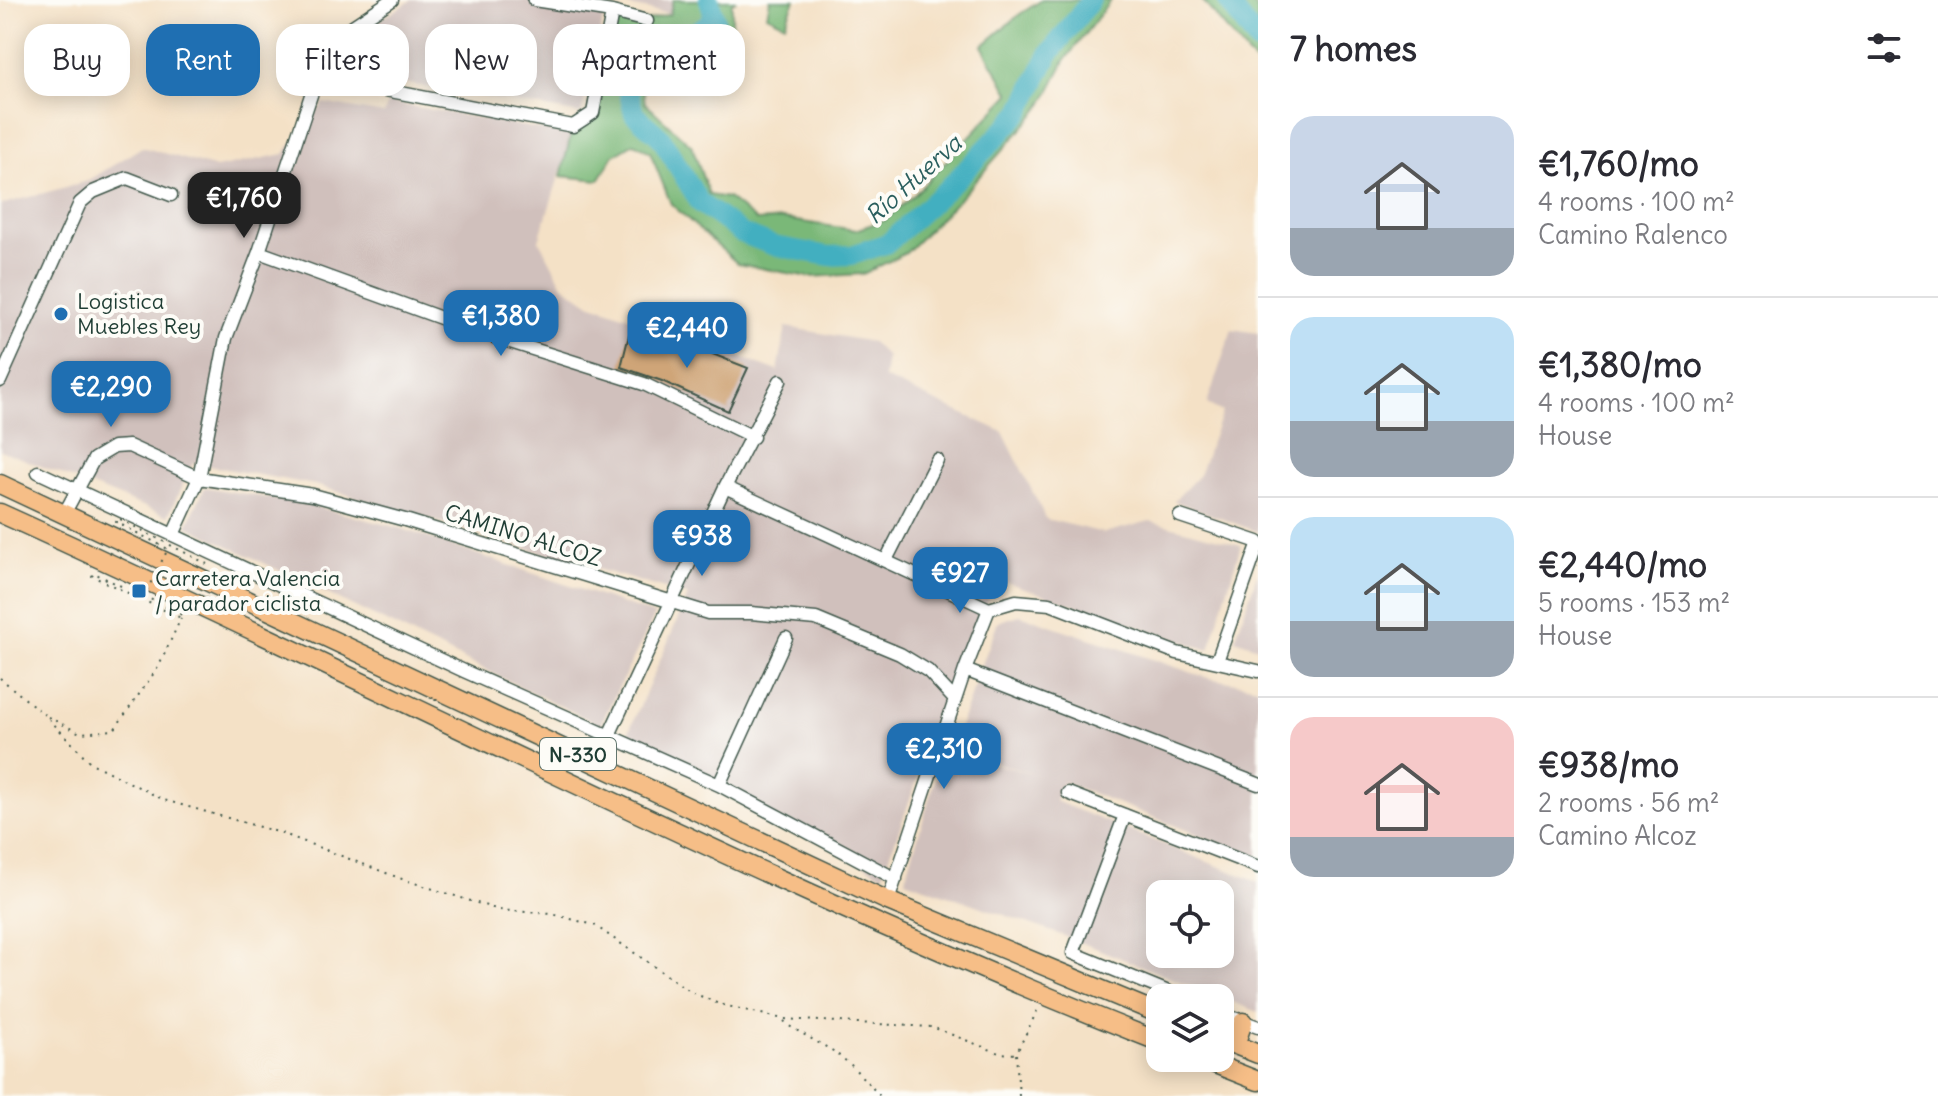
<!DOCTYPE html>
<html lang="en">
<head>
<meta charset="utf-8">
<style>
  :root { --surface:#fff; --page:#f2f2f3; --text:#2b2b33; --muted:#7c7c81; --line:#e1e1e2; --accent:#1f6fb2 }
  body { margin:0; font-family:Delius,sans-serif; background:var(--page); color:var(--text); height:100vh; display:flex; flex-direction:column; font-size:30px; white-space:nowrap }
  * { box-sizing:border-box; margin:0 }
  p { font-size:26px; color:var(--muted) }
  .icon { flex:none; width:44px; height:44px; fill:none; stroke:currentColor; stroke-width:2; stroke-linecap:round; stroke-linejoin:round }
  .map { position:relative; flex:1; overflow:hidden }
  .panel { display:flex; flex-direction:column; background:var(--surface); width:680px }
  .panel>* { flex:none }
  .banner { position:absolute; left:24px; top:24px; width:760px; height:72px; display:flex; gap:16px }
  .tools { position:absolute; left:1146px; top:880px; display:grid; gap:16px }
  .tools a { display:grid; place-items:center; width:88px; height:88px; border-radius:16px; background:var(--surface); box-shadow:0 4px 20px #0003; font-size:40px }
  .price { position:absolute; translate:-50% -68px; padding:0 18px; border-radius:16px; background:var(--accent); color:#fff; font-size:26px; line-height:52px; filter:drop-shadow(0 2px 4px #0008) }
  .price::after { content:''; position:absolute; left:50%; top:48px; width:24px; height:18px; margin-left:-12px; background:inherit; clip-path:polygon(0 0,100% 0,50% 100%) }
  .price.active { background:#222; color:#fff }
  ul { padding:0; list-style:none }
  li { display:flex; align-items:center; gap:24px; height:200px; padding:0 32px }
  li+li { border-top:2px solid var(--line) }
  li span { display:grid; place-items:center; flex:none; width:224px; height:160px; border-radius:24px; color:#555 }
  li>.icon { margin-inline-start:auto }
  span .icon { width:96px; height:96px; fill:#fffc; stroke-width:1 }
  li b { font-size:34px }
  h2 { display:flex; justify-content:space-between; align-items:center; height:96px; padding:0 32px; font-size:34px }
  .tag { padding:0 28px; border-radius:24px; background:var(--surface); box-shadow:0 4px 20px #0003; font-size:28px; line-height:72px }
  .tag.active { background:var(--accent); color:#fff }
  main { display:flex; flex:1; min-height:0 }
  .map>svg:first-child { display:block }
  .industrial { fill:#d0c0bc; fill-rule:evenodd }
  .forest { fill:#7ab878; stroke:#4c7a56; stroke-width:2 }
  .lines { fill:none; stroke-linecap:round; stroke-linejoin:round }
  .river { stroke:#42afc0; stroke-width:20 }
  .building { fill:#cfa578 }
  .minor-casing { stroke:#3f564a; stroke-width:15 }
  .highway-casing { stroke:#3f564a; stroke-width:21 }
  .path { stroke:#3f564a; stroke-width:2; stroke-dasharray:2 6; stroke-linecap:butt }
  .minor { stroke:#fff; stroke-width:12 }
  .highway { stroke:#f6be87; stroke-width:18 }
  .path-bridge { stroke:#3f564a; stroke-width:2; stroke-dasharray:2 6; stroke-linecap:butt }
  .poi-dot { fill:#1f6fb2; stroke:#fdfcf7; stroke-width:3 }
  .labels { text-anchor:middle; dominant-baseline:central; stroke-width:8; stroke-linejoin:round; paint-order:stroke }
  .shield { fill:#fdfcf7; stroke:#62766e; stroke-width:2 }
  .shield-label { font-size:20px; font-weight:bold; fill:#1f3d34 }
  .poi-label { font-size:22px; fill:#1f3d34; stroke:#fdfcf7; text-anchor:start }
  .street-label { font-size:22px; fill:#1f3d34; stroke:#fdfcf7 }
  .water-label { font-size:24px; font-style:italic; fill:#2a5f5e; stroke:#fdfcf7 }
</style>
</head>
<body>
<main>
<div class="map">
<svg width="1258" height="1096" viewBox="0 0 1258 1096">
  <rect width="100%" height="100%" fill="#fdfcf7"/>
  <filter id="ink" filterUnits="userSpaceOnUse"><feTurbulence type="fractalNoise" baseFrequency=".0125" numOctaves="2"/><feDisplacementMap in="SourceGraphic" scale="16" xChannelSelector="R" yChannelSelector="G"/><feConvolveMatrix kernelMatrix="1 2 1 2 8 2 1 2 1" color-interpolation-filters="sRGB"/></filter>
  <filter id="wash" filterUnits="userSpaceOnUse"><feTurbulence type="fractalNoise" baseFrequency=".006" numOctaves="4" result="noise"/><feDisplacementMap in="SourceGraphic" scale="32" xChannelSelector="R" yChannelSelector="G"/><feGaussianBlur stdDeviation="1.8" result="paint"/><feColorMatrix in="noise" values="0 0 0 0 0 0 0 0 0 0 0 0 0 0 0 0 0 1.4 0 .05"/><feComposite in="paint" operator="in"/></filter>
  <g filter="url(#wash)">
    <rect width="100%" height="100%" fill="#f4e1c6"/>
    <!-- industrial -->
    <path class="industrial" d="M412,0h261l-2,14 -64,-12 -26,112 -245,-43 6,-27z
      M388,102l184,33 -33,105 24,45 24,17 191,69 8,-44 86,15 15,15 -3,21 119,54 43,87 58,14 46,-12 91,24 -32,105 -212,-71 -54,128 -60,168 -258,-135 63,-144 -373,-111 -122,-22 -25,53 -168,-66v-245l88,-24 54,-34 74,21 68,-14 40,-51 60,11z
      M1232,329l26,4v199l-84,-31 25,-26 23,-63 -15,-8z
      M205,487l105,18 93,24 252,86 -55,110 -413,-199z
      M1258,572v75l-23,-8z
      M1020,615l188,63 50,9v171l-195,-76 -8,19 203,81v130l-194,-76 -159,-56 39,-130 96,26 -89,-27 47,-128zM1160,894h60v60h-60z"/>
    <!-- forest -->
    <path class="forest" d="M673,0h63l-4,2v26l-34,21 -11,35 -46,-10 4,29 47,43 17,49 19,3 29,23 26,-2 72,11 30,-10 30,-26 95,-100 -28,-48 38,-32 22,-14h69l-45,59 -25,48 -81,91 -54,55 -43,21 -54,3 -71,-13 -67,-60 -21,-52 -16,-9 -20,12 -15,25 -38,-4 12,-50 20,-14 19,-100 35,9 23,-7z
      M770,0h25l-10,24 -18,-9z
      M1202,0l50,1 6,10v56z"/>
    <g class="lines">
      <!-- river -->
      <path class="river" d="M709,0l6,18 -44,34 -19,-2 -18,8 -5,10 -1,21 6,25 27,24 39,65 41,30 33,13 55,10 23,-1 36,-12 66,-61 43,-45 24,-26 28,-57 42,-54
        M1227,0l31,42"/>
    </g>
    <g id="blocks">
      <!-- building -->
      <path class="building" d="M629,335l44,15 4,-10 71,28 -20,43 -66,-30 -41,-14z"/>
    </g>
  </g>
  <g filter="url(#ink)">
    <use href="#blocks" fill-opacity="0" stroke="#3f564a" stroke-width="2"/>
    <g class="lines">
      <!-- minor casing -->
      <g class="minor-casing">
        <path id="minor" d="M534,0l78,12 35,9
          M317,77l256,49 20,-13 19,-101
          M259,252l226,82 159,50 109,53
          M0,381l80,-178 13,-11 34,-14 44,17
          M38,472l426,199 255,114 177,94
          M725,487l264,122 27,-8 34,3 127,49 81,18
          M64,514l30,-55 20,-12 15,-1 70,32 114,17 92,25 303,93h43l65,6 84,35 28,17 27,29
          M1180,516l78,26
          M173,535l26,-57 27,-140 33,-86 58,-175 19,-40 56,-37
          M886,560l51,-100
          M1217,661l41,-116
          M965,670l293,114
          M596,763l129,-276 55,-106
          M719,785l67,-147
          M1068,793l190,74
          M1125,815l-52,138 110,45
          M888,901l77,-231 24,-61
          M1220,1013l38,14"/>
      </g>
      <!-- highway casing -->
      <g class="highway-casing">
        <path id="highway" d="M0,484l888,417 272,113
          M0,513c387,175 764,373 1160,529
          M1220,1039l38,15
          M1235,1045l8,-23
          M1200,1058l58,23"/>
      </g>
      <!-- path -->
      <path class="path" d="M0,678l46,38 45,47 73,37 117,33 121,46 97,31 53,4 42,11 97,67 28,12 64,15 149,8 67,26 17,1
        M48,717l32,16 34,-3 45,-64 22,-48
        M784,1021l5,5 44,25 18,14 29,31
        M1019,1096l-3,-42 23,-47"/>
      <!-- minor -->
      <use href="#minor" class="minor"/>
      <!-- highway -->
      <use href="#highway" class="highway"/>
      <!-- path-bridge -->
      <path class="path-bridge" d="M121,586l-27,-13 -2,3 89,42 1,-3 -38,-19 24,-47 -52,-27 2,-4 89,46"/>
    </g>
  </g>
  <!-- markers -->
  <g class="poi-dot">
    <circle cx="61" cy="314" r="8"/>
    <rect x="131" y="583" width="16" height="16" rx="4"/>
  </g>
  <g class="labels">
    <!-- shield labels -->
    <rect class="shield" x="540" y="738" width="76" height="32" rx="6"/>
    <g class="shield-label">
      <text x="578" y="754">N-330</text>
    </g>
    <!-- poi labels -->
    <g class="poi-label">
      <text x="77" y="301">Logistica<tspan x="77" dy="25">Muebles Rey</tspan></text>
      <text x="155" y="578">Carretera Valencia<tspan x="155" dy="25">/ parador ciclista</tspan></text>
    </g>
    <!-- street labels -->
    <g class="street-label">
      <text transform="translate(523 535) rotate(17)">CAMINO ALCOZ</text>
    </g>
    <!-- water labels -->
    <g class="water-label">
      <text transform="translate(913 179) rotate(-42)">Río Huerva</text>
    </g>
  </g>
</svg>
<div class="tools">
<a><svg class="icon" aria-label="locate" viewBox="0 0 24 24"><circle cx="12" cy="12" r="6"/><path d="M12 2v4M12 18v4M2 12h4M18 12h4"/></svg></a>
<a><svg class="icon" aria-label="layers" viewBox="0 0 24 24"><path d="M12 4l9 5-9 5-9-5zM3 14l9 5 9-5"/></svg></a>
</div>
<b class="price active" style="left:244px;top:240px">€1,760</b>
<b class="price" style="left:501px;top:358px">€1,380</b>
<b class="price" style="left:687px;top:370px">€2,440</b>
<b class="price" style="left:111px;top:429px">€2,290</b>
<b class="price" style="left:702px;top:578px">€938</b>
<b class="price" style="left:960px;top:615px">€927</b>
<b class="price" style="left:944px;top:791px">€2,310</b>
<div class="banner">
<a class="tag">Buy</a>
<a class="tag active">Rent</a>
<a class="tag">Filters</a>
<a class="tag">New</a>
<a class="tag">Apartment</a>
</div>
</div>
<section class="panel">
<h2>7 homes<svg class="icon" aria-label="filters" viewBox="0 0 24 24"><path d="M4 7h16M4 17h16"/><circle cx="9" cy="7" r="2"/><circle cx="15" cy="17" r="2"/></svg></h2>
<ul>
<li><span style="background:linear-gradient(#c9d6e8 70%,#9aa5b1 0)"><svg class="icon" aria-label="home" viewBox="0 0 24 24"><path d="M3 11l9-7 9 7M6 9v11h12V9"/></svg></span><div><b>€1,760/mo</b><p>4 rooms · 100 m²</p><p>Camino Ralenco</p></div></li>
<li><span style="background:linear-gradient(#bfe0f5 65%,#9aa5b1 0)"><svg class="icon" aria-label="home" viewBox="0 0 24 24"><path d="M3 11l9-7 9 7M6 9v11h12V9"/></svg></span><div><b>€1,380/mo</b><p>4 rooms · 100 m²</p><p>House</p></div></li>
<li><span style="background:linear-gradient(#bfe0f5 65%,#9aa5b1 0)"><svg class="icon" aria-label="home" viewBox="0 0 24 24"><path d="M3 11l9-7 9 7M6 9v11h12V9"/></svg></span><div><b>€2,440/mo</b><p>5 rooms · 153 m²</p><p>House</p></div></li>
<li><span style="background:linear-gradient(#f6c9c9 75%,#9aa5b1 0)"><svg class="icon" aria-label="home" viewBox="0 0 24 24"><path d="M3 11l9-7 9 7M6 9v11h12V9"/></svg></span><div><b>€938/mo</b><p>2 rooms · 56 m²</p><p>Camino Alcoz</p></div></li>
</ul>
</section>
</main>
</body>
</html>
